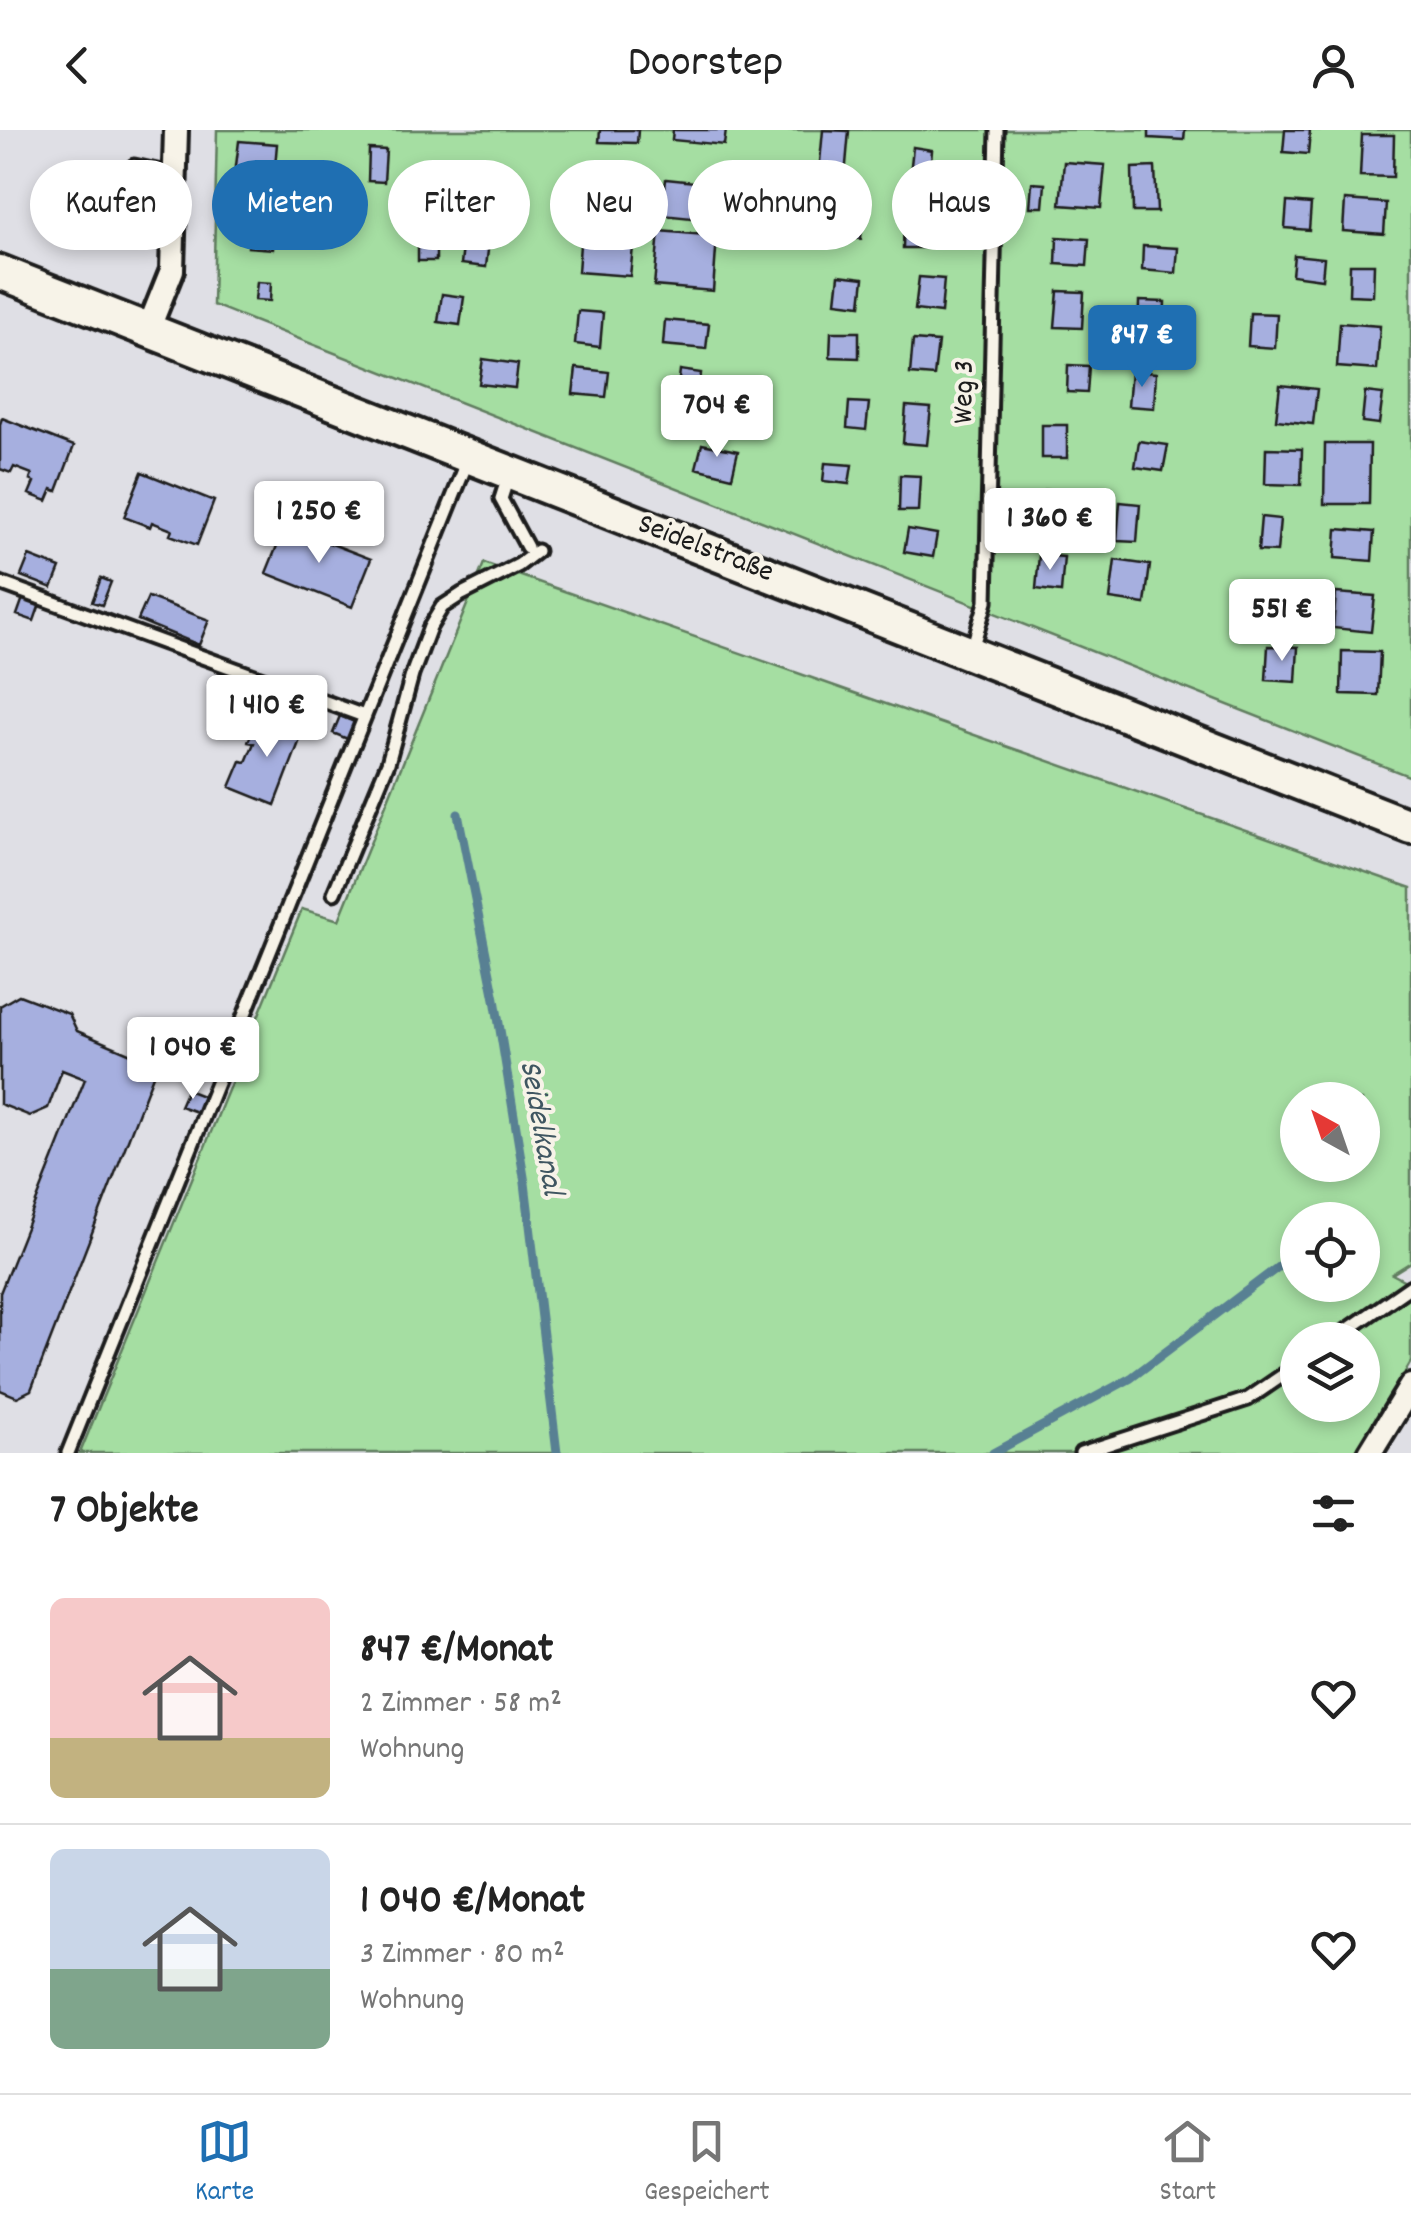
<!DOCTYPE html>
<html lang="de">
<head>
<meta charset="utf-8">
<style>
  :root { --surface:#fff; --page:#f2f2f2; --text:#222; --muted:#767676; --line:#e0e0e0; --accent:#1f6fb2 }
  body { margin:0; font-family:Dekko,sans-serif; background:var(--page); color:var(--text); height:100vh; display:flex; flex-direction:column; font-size:38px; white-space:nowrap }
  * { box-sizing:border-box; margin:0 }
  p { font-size:32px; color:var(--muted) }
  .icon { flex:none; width:55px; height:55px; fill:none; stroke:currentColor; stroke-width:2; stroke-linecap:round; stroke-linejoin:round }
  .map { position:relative; height:1323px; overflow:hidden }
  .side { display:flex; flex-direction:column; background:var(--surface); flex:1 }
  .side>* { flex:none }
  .hud { position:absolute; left:30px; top:30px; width:1352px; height:90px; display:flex; gap:20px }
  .needle { width:65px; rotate:320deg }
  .fabs { position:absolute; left:1280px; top:952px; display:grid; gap:20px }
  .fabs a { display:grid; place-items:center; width:100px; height:100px; border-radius:50%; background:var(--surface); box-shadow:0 5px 15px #0003; font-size:50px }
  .price { position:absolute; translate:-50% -85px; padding:0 22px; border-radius:10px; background:#fff; color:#222; font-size:32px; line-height:65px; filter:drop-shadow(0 2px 5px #0008) }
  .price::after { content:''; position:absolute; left:50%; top:60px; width:30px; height:22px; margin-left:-15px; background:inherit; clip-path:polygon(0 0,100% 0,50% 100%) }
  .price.active { background:var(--accent); color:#fff }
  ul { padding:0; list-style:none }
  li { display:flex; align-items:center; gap:30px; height:250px; padding:0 50px }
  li+li { border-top:2px solid var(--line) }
  li span { display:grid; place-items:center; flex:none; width:280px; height:200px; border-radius:15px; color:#555 }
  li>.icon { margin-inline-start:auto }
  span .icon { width:120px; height:120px; fill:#fffc; stroke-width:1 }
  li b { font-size:42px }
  h2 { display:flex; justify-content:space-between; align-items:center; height:120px; padding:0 50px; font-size:42px }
  .pill { padding:0 35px; border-radius:45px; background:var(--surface); box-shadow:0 5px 15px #0003; font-size:35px; line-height:90px }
  .pill.active { background:var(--accent); color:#fff }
  header { display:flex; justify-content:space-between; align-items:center; height:130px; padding:0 50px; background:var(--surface); font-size:45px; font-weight:600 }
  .menu { display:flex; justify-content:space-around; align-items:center; height:140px; border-top:2px solid var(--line); background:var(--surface); font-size:28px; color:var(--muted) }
  .menu a { display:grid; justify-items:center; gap:5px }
  .menu .active { color:var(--accent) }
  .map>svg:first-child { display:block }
  .green { fill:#a5dea2; stroke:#607d5f; stroke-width:2.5; fill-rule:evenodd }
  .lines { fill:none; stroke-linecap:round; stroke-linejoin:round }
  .stream { stroke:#598093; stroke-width:9 }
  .building { fill:#a6afdf; stroke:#1c1c1c; stroke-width:2.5 }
  .service-casing { stroke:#1c1c1c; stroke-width:19 }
  .minor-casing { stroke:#1c1c1c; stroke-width:30 }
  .secondary-casing { stroke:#1c1c1c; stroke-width:40 }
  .service { stroke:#f7f3e8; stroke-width:11 }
  .minor { stroke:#f7f3e8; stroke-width:22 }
  .secondary { stroke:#f7f3e8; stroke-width:32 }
  .labels { text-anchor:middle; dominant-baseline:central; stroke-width:8; stroke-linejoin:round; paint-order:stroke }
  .street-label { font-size:30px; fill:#1c1c1c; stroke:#f7f3e8 }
  .water-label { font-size:32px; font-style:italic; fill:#3f5661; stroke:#f7f3e8 }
</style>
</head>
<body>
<header><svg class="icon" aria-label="back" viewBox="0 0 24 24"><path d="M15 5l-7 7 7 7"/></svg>Doorstep<svg class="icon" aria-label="person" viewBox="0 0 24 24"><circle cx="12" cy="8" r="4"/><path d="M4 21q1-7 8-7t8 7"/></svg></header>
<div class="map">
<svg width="1411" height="1323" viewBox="0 0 1411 1323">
  <rect width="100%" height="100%" fill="#dfdfe5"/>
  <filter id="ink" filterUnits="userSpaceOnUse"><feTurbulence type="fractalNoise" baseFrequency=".01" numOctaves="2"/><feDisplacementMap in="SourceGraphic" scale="20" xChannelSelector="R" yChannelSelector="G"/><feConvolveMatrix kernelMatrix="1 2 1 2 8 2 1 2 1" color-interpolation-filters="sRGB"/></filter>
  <g filter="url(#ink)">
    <!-- green -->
    <path class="green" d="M217,0h1194v647l-1198,-472z
      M484,433l927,325v374l-19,12 19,10v78l-53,91h-1278l222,-544 37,11zM1298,970h64v65h-64zM1298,1090h64v65h-64zM1298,1210h64v65h-64z"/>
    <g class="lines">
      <!-- stream -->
      <path class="stream" d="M458,684l37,185 30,184 32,270
        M993,1323l138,-75 167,-126"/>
    </g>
    <!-- building -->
    <path class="building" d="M600,0h38l-1,13 -38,-1z
      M673,0h53l-2,15 -52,-5z
      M823,0l26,1 -4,45 -26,-3z
      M1149,0h36l-1,10 -35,-2z
      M1285,0h25l-2,24 -25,-2z
      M1362,5h32l-1,42 -33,-1z
      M239,11l38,3 -3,34 -39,-4z
      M913,17l19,3 -4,45 -20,-3z
      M369,19l17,1 -2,32 -16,-1z
      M1064,32l41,3 -4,43 -41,-3z
      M456,35l40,2 -1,31 -40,-2z
      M1155,37l2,45h-24l-1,-44z
      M583,46l25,1 -1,35 -25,-1z
      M645,49h13l-1,21 -12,-1z
      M666,49l58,6 -4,36 -58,-6z
      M1032,53l13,1 -2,23h-13z
      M833,69l31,3 -3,37 -32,-3z
      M1345,70l41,3 -2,31 -41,-3z
      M1287,72l24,2 -2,26 -24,-2z
      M904,83l22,1 -1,34h-22z
      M250,85l25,2 -2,32 -25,-2z
      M466,92l25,3 -5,42 -25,-3z
      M659,101l58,5 -4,55 -59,-5z
      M1057,107l32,2 -2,27 -31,-2z
      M580,114l53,3 -3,29 -52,-4z
      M418,115h18v16h-18z
      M1143,116l35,2 -2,25 -34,-3z
      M1294,125l30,3 -2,21 -30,-4z
      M1350,134h24l-1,32 -24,-1z
      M839,145l25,3 -3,27 -25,-3z
      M919,147l25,2 -3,34 -26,-3z
      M257,152l14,1 -1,18 -15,-1z
      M1058,161l26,1 -2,36 -27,-1z
      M442,164l22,3 -4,28 -22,-3z
      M1139,171l26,1 -2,42 -25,-1z
      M578,181l25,2 -3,34 -25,-3z
      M1250,183l27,1 -2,34 -27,-2z
      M665,190l44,4 -3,25 -43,-4z
      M1340,193l40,3 -3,44 -40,-3z
      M831,202h28v26l-29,-1z
      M913,210l25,2 -4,34 -24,-2z
      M483,229l35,5 -3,24 -36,-4z
      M1068,235l21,1 -2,27 -20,-1z
      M576,238l33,4 -3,25 -33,-3z
      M680,240l21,3 -3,26 -21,-2z
      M1131,241l25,2 -2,35 -26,-2z
      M1280,255l37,4 -4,35 -37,-4z
      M1365,262l18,2 -4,30 -17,-2z
      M849,272l20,1 -3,27 -19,-2z
      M906,276l25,2 -4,37 -24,-2z
      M2,288l72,28 -17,45 -5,-2 -5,12 -18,-7 5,-12 -4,-2 2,-6 -18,-7 -3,6 -11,-4v-45z
      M1042,295h25v33h-25z
      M1139,311l29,4 -5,26 -28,-4z
      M702,314l36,7 -6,26 -36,-9z
      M1325,314h45l-1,60h-45z
      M1266,318l36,1 -1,36 -36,-1z
      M825,333l27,2 -3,19 -26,-3z
      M142,342l72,29 -17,44 -27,-10 2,-5 -20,-8 -2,5 -26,-10z
      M900,345l20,1 -2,35h-19z
      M1046,360l24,2 -3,34 -24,-2z
      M1120,372l20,2 -3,38 -20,-1z
      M1261,387l19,2 -3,33 -19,-1z
      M285,396l86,33 -19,48 -86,-34z
      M908,399l29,5 -4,23 -29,-5z
      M1337,399l37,3 -2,29 -37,-3z
      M1039,425l25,2 -3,35 -25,-3z
      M29,426l31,12 -8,20 -31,-12z
      M1115,430l35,5 -5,39 -35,-5z
      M101,448l10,4 -9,23 -10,-3z
      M1260,463h24v16h-24z
      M1336,463l39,3 -4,36 -38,-4z
      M148,467l61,23 -10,25 -61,-25z
      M23,468l17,6 -6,17 -17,-6z
      M1268,516l30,1 -2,35 -30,-2z
      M1342,521l38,1 -2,43 -37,-1z
      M259,585l44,17 -28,73 -45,-18 11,-26 5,1 8,-19 -6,-1z
      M340,586l17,7 -7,17 -17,-7z
      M19,865l50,19 8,17 80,34 -126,325 -14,7 -17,-7v-97l85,-214 -23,-9 -14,38 -18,8 -30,-12v-98z
      M187,960l18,7 -6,16 -19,-7z"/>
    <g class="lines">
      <!-- service casing -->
      <g class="service-casing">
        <path id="service" d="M134,36l41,9
          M508,347l-7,22 26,48
          M0,453l364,133
          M972,519l14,-47 11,-472
          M334,763l54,-130 24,-88 18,-48 12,-20 20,-13 57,-29 18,-14
          M1333,1210l78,-54
          M68,1323l400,-993
          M1081,1323l167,-54 50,-34"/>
      </g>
      <!-- minor casing -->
      <g class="minor-casing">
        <path id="minor" d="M148,200l24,-60 4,-140
          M1370,1323l41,-67"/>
      </g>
      <!-- secondary casing -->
      <g class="secondary-casing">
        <path id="secondary" d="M0,142l1411,555"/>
      </g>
      <!-- service -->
      <use href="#service" class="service"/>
      <!-- minor -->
      <use href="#minor" class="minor"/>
      <!-- secondary -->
      <use href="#secondary" class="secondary"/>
    </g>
  </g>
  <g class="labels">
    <!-- street labels -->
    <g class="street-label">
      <text transform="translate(966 262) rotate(-89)">Weg 3</text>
      <text transform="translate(705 420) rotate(21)">Seidelstraße</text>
    </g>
    <!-- water labels -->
    <g class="water-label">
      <text transform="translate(539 998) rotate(80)">Seidelkanal</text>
    </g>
  </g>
</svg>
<div class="fabs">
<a><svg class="needle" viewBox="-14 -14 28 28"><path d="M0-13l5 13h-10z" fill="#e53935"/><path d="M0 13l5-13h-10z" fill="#767676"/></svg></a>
<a><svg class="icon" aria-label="locate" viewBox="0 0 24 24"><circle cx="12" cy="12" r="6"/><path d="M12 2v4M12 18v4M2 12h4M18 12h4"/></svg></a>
<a><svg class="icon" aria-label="layers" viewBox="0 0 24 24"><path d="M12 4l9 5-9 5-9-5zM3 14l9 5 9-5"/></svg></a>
</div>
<b class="price active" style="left:1142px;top:260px">847 €</b>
<b class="price" style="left:717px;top:330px">704 €</b>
<b class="price" style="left:319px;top:436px">1 250 €</b>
<b class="price" style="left:1050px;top:443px">1 360 €</b>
<b class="price" style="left:1282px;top:534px">551 €</b>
<b class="price" style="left:267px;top:630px">1 410 €</b>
<b class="price" style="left:193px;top:972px">1 040 €</b>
<div class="hud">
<a class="pill">Kaufen</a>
<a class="pill active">Mieten</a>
<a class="pill">Filter</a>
<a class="pill">Neu</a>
<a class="pill">Wohnung</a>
<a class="pill">Haus</a>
</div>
</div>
<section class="side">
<h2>7 Objekte<svg class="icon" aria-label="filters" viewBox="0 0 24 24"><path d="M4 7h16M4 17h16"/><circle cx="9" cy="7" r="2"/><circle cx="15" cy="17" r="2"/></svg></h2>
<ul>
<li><span style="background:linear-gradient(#f6c9c9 70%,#c2b280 0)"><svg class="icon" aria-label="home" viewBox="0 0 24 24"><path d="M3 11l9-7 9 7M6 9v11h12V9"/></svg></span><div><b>847 €/Monat</b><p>2 Zimmer · 58 m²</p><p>Wohnung</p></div><svg class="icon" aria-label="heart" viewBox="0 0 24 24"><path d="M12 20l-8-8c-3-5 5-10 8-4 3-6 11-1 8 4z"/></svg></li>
<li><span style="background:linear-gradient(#c9d6e8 60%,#7fa58c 0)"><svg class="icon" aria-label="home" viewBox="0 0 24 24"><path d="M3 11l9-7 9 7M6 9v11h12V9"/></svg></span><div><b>1 040 €/Monat</b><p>3 Zimmer · 80 m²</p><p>Wohnung</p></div><svg class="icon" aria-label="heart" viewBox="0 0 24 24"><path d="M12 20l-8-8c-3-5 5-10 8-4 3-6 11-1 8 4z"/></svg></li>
</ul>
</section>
<nav class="menu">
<a class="active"><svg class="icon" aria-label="map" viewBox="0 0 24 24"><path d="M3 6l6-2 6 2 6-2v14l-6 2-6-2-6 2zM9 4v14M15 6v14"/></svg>Karte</a>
<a><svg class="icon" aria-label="saved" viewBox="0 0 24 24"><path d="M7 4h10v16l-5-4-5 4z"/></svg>Gespeichert</a>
<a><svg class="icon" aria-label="home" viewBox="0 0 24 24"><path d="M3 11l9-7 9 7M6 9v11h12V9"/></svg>Start</a>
</nav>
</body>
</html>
